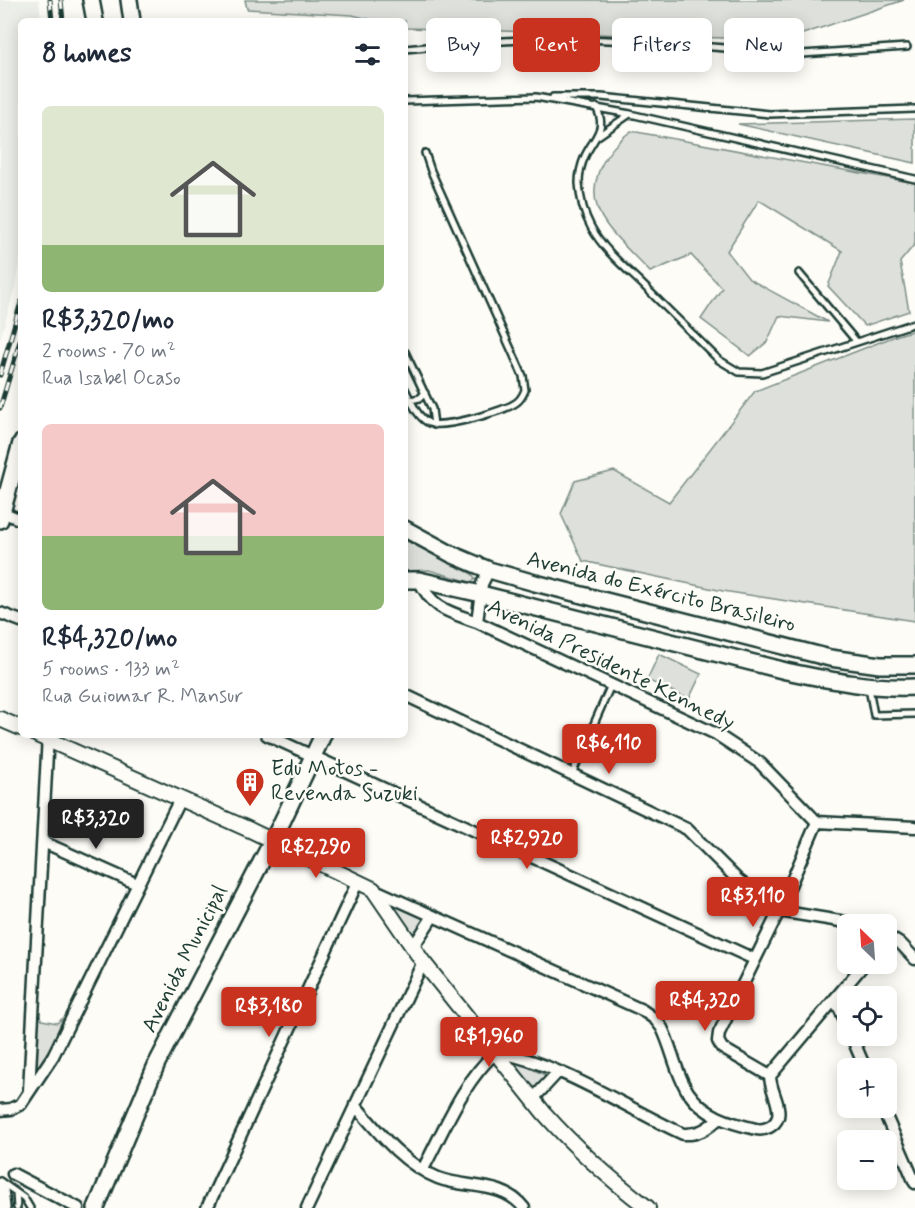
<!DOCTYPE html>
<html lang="en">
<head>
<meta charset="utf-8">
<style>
  :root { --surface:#fff; --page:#f2f2f3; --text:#1f2937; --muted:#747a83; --accent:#c8321e }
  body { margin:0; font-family:Mynerve,sans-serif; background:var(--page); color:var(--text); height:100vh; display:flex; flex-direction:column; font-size:22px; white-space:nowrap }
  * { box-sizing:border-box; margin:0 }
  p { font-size:20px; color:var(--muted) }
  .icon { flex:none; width:33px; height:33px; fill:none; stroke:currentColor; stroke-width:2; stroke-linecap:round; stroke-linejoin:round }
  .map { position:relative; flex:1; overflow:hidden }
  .drawer { position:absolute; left:18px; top:18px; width:390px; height:720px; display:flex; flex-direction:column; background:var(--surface); border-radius:9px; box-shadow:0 3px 15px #0003 }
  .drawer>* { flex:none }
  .banner { position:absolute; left:426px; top:18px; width:399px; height:54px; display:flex; gap:12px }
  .needle { width:39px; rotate:335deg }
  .controls { position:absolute; left:837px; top:914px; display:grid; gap:12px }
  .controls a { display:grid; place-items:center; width:60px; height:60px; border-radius:9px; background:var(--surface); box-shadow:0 3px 15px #0003; font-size:30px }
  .price { position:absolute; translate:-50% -51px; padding:0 14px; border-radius:6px; background:var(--accent); color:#fff; font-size:20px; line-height:39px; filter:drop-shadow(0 2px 3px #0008) }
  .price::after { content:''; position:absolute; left:50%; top:36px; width:18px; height:14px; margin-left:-9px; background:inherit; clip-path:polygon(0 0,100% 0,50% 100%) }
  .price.on { background:#222; color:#fff }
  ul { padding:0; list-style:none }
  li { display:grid; align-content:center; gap:12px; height:318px; padding:0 24px }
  li span { display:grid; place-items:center; height:186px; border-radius:9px; color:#555 }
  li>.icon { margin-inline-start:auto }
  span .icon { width:108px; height:108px; fill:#fffc; stroke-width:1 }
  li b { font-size:26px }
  h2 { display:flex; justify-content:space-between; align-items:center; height:72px; padding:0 24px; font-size:26px }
  .chip { padding:0 21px; border-radius:9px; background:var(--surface); box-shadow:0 3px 15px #0003; font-size:21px; line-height:54px }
  .chip.on { background:var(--accent); color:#fff }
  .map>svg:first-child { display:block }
  .built { fill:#eceee9 }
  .green { fill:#dde0db; stroke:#7e8e88; stroke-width:1.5 }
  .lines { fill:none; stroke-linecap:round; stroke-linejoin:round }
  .lane-casing { stroke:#1f3d34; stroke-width:10 }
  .street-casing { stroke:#1f3d34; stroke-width:15 }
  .secondary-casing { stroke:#1f3d34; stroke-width:18 }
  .primary-casing { stroke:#1f3d34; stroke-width:20 }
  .lane { stroke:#fdfcf7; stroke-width:5 }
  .street { stroke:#fdfcf7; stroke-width:10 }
  .secondary { stroke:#fdfcf7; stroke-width:14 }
  .primary { stroke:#fdfcf7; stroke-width:15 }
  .rail-casing { stroke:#1f3d34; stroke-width:5 }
  .rail { stroke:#fdfcf7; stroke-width:3; stroke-dasharray:9; stroke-linecap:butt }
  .labels { text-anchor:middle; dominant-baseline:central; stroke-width:5; stroke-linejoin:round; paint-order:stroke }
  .street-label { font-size:22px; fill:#1f3d34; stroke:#fdfcf7 }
  .poi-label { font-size:22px; fill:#1f3d34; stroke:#fdfcf7; text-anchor:start }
</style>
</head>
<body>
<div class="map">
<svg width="915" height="1208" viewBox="0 0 915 1208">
  <rect width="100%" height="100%" fill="#fdfcf7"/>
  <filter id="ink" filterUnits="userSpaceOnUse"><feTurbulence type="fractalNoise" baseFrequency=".0167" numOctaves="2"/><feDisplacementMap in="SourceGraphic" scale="12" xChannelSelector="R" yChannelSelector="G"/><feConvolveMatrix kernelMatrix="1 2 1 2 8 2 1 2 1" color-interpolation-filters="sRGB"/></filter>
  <g filter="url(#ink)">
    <!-- built -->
    <path class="built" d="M0,0h39l2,21h-20v238l-5,25 -16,56z"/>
    <!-- green -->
    <path class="green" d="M245,0h659l-119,40 -378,-12 -2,-1v-6h-28l-25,-6 -105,-6z
      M915,119v44l-177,-39z
      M631,131l284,52v61l-15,18 9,49 -44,15 -37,-40 14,-35 -83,-51 -32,51 22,28 79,43 -49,-6 -12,26 -17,14 -49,-37 21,-31 -31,-33 -41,17c-14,-15 -32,-31 -44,-48 -25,-34 -4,-71 25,-93z
      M915,330v291l-192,-30 -140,-30 -22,-47 14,-33 39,-10 55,31 86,-111 143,-56z
      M405,540l67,34 4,5 -6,3 -41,-12 -24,1z
      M659,654l42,20 -12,25 -42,-19z
      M392,901l31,16 2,5 -7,12h-6l-24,-30z
      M38,1013l4,7 15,3 6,-5 -20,48 -8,-1z
      M517,1062l28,13 -1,9 -9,7 -2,-1 -18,-25v-2z"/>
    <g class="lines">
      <!-- lane casing -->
      <g class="lane-casing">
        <path id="lane" d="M405,49l64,-6 86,-5 79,3 168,13 105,-7
          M553,97h48l169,17 145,-5
          M405,101l131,-4 94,17 285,65
          M596,107c12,22 -2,30 -11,49 -4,9 -6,18 -6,27 1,16 5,31 12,44 12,22 32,39 49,55 26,26 53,52 79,78l20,12 23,1 153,-50
          M598,136l32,-22
          M799,273l57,68
          M405,352l27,57 2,16
          M405,389c6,12 12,28 24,34 13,6 77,-12 88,-21 4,-3 6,-7 8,-12l-2,-14 -92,-205 -6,-18
          M410,400l10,-2 5,-5
          M869,688l5,27 41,-1
          M572,774l39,-89
          M0,1181l24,17 6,10
          M16,1193l1,15"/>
      </g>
      <!-- street casing -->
      <g class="street-casing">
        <path id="street" d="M2,512l19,8
          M419,580c13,29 30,32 58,42l239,112 44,29 57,59 98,5
          M0,613l21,8
          M477,622l5,-38 7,-14
          M405,695l282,134 51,51 41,31 79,13
          M267,735l487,224
          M43,842l94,42
          M373,889l269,121 13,9 7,9c10,20 14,46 26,64 16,24 42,31 68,37 9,2 19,-3 22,-12 3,-13 -8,-27 -8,-41
          M886,935l16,10 13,14
          M413,947l20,-31
          M835,999l13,28
          M851,1035l14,33
          M770,1076l-48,-28 -4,-7 1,-8 60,-122 38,-89
          M770,1076l95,-113
          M29,1090l19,-355
          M533,1099l25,-27
          M355,1105c24,28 48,59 83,73 28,11 65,3 86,30
          M882,1107l33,76
          M0,1110l11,-1 10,-5 32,-48 127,-257
          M423,1169c21,-39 39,-86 73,-117 67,12 126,54 187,82 15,1 24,-5 35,-15
          M13,1174l65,34
          M207,1208l151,-327
          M307,1208l116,-246"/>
      </g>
      <!-- secondary casing -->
      <g class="secondary-casing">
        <path id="secondary" d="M0,719l21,9
          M37,735l213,95 123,59 50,73 121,151c32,36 66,66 104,95"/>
      </g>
      <!-- primary casing -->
      <g class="primary-casing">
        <path id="primary" d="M91,0l4,21
          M129,0l3,21
          M0,520l21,-77
          M405,529l46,25 38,16 46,13 295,75 50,7h35
          M405,580h14l62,14 305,77c43,9 85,18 129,16
          M0,1189l2,19
          M96,1208l61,-145 123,-237 43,-91"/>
      </g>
      <!-- lane -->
      <use href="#lane" class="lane"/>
      <!-- street -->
      <use href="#street" class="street"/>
      <!-- secondary -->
      <use href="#secondary" class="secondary"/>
      <!-- primary -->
      <use href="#primary" class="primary"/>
      <!-- rail casing -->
      <g class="rail-casing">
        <path id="rail" d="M50,0l2,21
          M61,0l2,21
          M0,375l21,-73
          M0,408l21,-70"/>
      </g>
      <!-- rail -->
      <use href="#rail" class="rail"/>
    </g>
  </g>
  <!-- icons -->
  <defs>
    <g id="building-pin" transform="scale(1.5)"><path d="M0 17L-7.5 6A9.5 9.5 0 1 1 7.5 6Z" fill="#c8321e" stroke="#fdfcf7"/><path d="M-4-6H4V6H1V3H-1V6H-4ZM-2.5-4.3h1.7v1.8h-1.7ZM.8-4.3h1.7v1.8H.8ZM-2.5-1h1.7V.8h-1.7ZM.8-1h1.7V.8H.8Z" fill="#fff"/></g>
  </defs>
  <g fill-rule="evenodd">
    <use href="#building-pin" x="250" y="782"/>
  </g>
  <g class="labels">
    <!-- street labels -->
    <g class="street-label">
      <text transform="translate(661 592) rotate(14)">Avenida do Exército Brasileiro</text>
      <text transform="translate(611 665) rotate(26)">Avenida Presidente Kennedy</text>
      <text transform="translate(185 959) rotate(-63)">Avenida Municipal</text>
    </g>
    <!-- poi labels -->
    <g class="poi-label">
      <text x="271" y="769">Edu Motos -<tspan x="271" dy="25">Revenda Suzuki</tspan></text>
    </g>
  </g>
</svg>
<div class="controls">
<a><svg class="needle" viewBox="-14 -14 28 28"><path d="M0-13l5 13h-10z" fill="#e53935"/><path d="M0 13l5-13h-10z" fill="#747a83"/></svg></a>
<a><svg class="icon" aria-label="locate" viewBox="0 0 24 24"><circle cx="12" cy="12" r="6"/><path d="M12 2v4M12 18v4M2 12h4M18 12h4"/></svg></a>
<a>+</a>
<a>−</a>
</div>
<b class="price" style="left:609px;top:775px">R$6,110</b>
<b class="price on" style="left:96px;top:850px">R$3,320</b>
<b class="price" style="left:527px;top:870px">R$2,920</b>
<b class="price" style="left:316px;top:879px">R$2,290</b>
<b class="price" style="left:753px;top:928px">R$3,110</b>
<b class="price" style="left:705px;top:1032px">R$4,320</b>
<b class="price" style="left:269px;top:1038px">R$3,180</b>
<b class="price" style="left:489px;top:1068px">R$1,960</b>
<div class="banner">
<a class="chip">Buy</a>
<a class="chip on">Rent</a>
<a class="chip">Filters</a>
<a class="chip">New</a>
</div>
<section class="drawer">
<h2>8 homes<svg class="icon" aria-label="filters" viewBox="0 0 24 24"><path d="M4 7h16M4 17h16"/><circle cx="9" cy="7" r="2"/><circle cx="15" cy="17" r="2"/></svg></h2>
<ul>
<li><span style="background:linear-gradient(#dfe7d0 75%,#8fb573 0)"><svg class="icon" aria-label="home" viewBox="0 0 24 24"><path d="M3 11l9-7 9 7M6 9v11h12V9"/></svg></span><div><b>R$3,320/mo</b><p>2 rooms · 70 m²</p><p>Rua Isabel Ocaso</p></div></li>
<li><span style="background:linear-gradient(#f6c9c9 60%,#8fb573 0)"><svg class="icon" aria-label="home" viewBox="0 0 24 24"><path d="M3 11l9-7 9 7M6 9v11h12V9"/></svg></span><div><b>R$4,320/mo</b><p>5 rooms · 133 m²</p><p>Rua Guiomar R. Mansur</p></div></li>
</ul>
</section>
</div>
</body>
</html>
